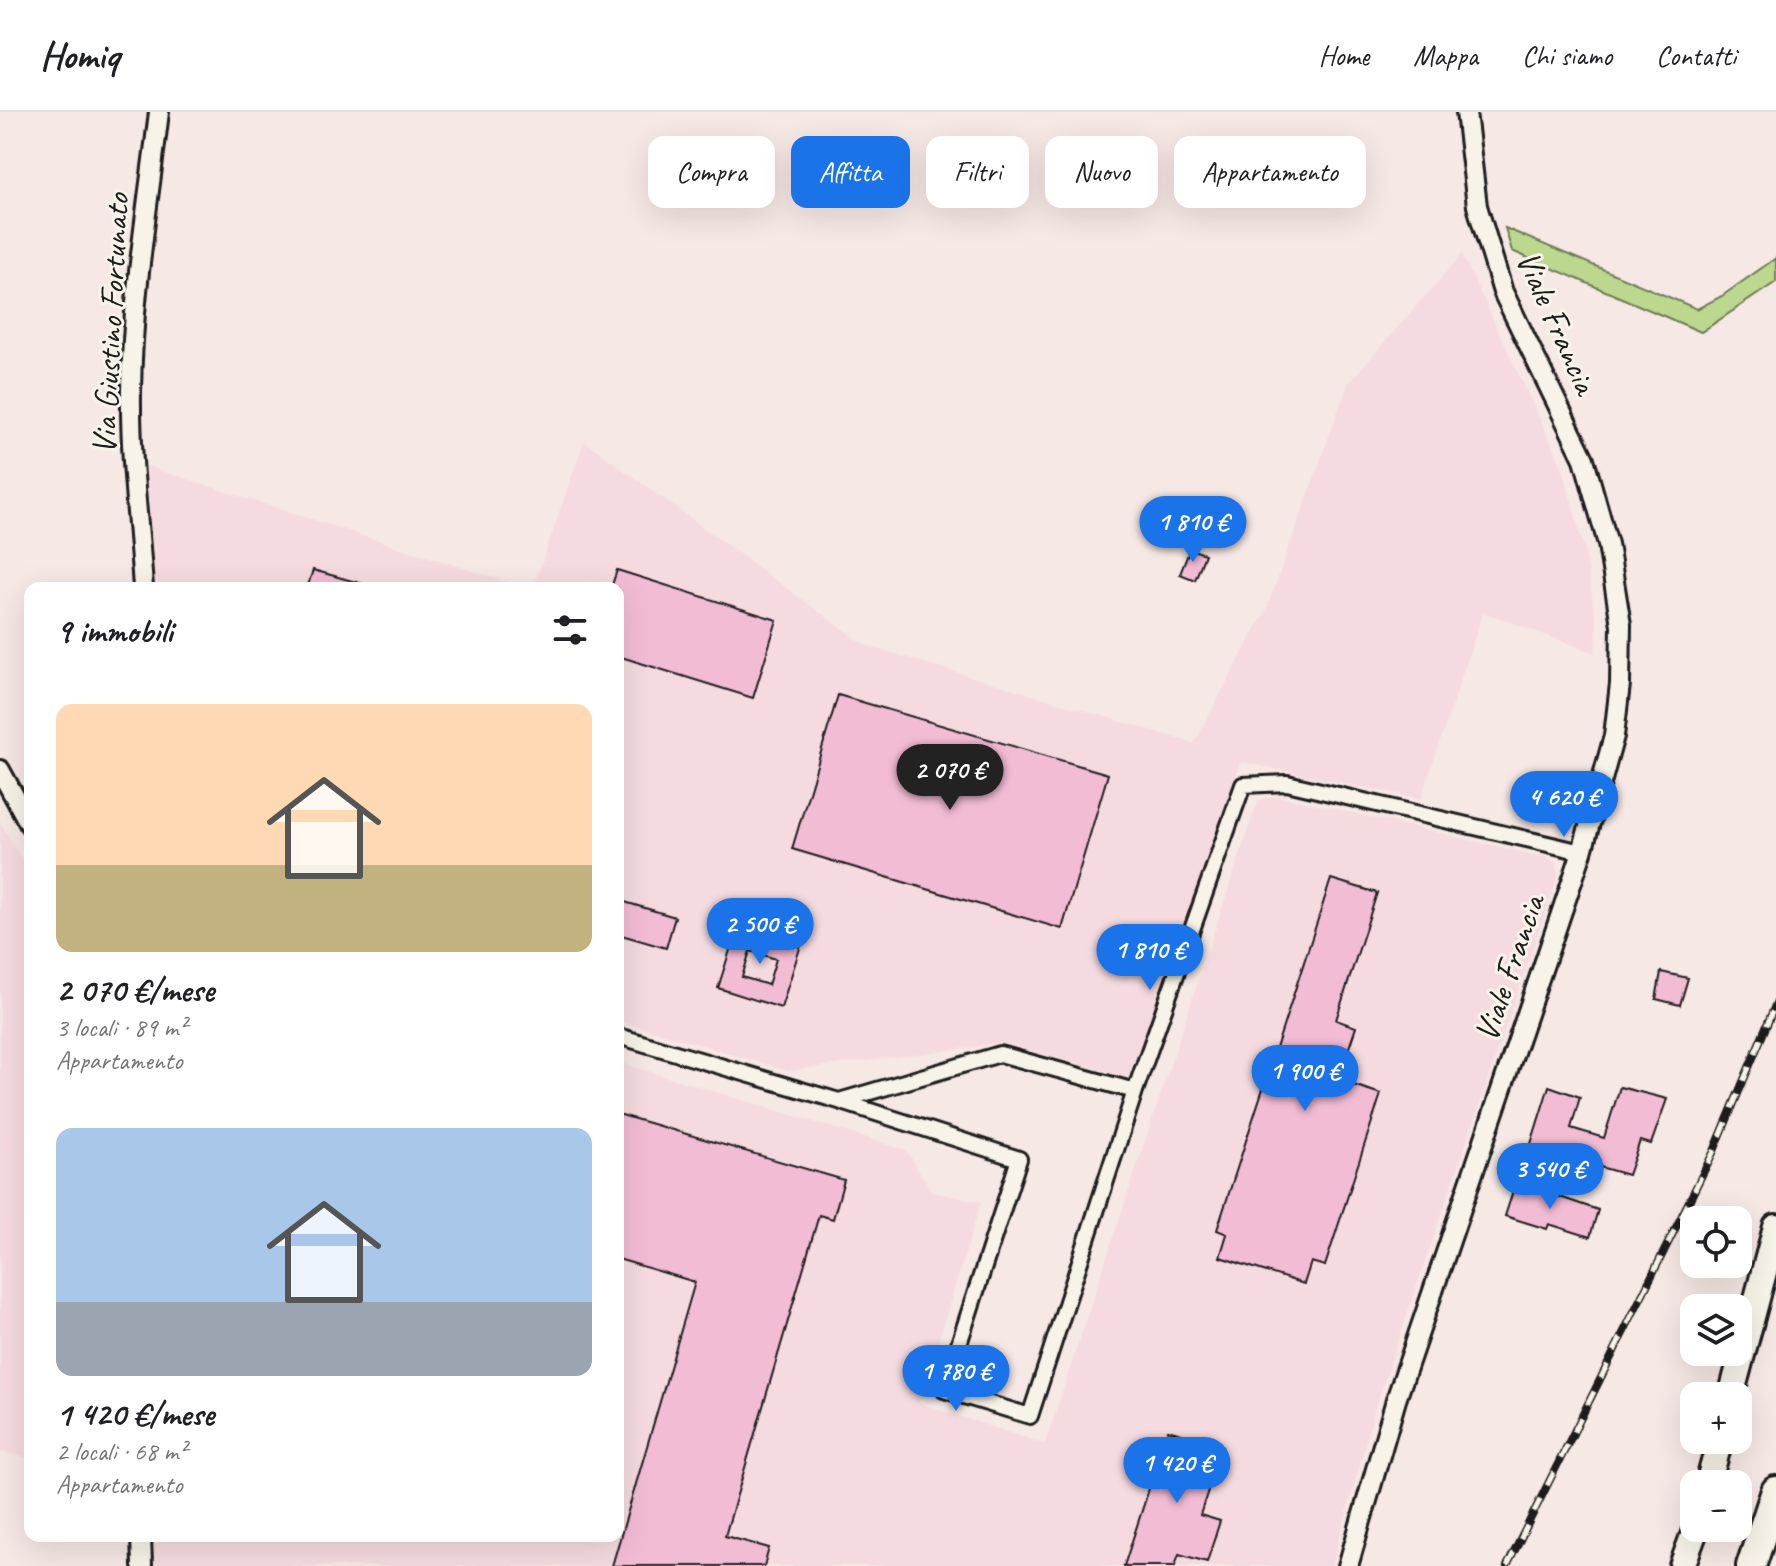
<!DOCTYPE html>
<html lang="it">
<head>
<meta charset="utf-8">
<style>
  :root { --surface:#fff; --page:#f2f2f2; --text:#202124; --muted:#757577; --line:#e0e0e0; --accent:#1a73e8 }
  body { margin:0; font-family:Caveat,sans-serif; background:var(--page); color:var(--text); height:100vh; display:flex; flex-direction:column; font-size:30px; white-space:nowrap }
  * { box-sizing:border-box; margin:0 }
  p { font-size:26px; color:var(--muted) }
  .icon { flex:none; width:44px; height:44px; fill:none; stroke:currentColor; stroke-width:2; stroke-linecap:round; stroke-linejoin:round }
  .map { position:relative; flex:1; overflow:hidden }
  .details { position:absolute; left:24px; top:470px; width:600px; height:960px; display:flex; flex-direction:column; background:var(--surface); border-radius:16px; box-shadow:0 8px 32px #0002 }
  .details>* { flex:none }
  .banner { position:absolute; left:648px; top:24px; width:760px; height:72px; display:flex; gap:16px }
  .controls { position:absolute; left:1680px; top:1094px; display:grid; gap:16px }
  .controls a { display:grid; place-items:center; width:72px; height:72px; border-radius:16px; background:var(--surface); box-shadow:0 8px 32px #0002; font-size:40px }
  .price { position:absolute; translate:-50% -68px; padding:0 18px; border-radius:28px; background:var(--accent); color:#fff; font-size:26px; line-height:52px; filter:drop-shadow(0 2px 4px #0008) }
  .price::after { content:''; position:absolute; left:50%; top:48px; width:24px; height:18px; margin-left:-12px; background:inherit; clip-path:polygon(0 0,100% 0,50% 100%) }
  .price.on { background:#222; color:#fff }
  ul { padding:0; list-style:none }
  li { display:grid; align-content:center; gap:16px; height:424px; padding:0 32px }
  li span { display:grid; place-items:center; height:248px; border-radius:16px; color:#555 }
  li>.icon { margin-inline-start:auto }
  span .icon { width:144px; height:144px; fill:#fffc; stroke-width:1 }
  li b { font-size:34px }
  h2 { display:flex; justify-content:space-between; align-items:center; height:96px; padding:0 32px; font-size:34px }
  .tag { padding:0 28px; border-radius:16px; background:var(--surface); box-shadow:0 8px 32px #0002; font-size:28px; line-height:72px }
  .tag.on { background:var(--accent); color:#fff }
  header { display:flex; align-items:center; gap:48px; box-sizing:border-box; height:112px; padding:0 40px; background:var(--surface); border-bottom:2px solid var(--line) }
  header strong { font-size:38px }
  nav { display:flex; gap:44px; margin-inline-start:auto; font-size:28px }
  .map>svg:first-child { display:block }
  .built { fill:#f5dbe0 }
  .green { fill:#bcd88f; stroke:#6c7a56; stroke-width:2 }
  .building { fill:#f3bcd5; stroke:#1c1c1c; stroke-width:2; fill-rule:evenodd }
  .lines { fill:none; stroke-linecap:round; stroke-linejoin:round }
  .minor-casing { stroke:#1c1c1c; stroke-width:20 }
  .tertiary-casing { stroke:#1c1c1c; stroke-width:24 }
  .primary-casing { stroke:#1c1c1c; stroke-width:30 }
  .motorway-casing { stroke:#1c1c1c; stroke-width:34 }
  .minor { stroke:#f7f3e8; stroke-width:14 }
  .tertiary { stroke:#f7f3e8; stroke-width:18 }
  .primary { stroke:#f7f3e8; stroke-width:24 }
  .motorway { stroke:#f7f3e8; stroke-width:28 }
  .rail-casing { stroke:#1c1c1c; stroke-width:8 }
  .rail { stroke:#f7f3e8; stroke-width:5; stroke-dasharray:15; stroke-linecap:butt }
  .labels { text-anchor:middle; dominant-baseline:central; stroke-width:6; stroke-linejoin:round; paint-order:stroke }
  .street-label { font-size:34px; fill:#1c1c1c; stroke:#f7f3e8 }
</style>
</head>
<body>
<header>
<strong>Homiq</strong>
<nav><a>Home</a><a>Mappa</a><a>Chi siamo</a><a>Contatti</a></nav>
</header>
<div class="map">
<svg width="1776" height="1454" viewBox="0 0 1776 1454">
  <rect width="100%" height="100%" fill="#f6e8e4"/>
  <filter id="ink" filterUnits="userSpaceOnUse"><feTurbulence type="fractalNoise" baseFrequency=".0125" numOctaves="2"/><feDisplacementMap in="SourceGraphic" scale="16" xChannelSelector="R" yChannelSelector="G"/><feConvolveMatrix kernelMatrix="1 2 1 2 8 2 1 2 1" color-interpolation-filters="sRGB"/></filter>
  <g filter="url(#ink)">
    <!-- built -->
    <path class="built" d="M1462,142l100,212 23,85 12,76 -2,26 -112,-41 -62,187 -180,-37 -108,317 -130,-36 -215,28 -170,-51v-432h-85l51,-147 281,204 329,98 73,-135 81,-224z
      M146,354l380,122h-371z
      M1279,684l270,62 8,6 1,12 -183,532 -43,158h-1179l-1,-30h466v-474l288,88 26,42 49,10 -62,201 126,41 210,-635 7,-10z
      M0,709l30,53v584l-30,-6z"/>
    <!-- green -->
    <path class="green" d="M1505,116l192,81 25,-13 54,-38v24l-75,50 -189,-81z"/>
    <!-- building -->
    <path class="building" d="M1190,437l15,5 -10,26 -15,-6z
      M313,458l50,14 -1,4h-55z
      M617,458l160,50 -24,78 -135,-42v-68h-7z
      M838,583l270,79 -46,155 -270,-80z
      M1331,767l46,14 -41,127 20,7 -18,53 43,14 -56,172 -14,-4 -7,22 -84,-27 7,-23 -10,-4z
      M618,788l57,17 -9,31 -48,-14z
      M738,813l63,20 -20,63 -63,-20zM750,839l26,8 -8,26 -26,-8z
      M1661,860l27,6 -8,27 -24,-6z
      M1549,974l31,11 -9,31 33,10 16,-51 47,12 -16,45 -11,-3 -12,34 -98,-28z
      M618,1002l226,66 -11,39 -14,-4 -94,321 44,12 -5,18h-152l83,-284 -77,-23z
      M1516,1070l82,28 -8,27 -41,-13 -2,5 -42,-13z
      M1168,1318l54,17 -22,68 20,6 -13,41 -28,-8 -4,12h-51z"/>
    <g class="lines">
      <!-- minor casing -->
      <g class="minor-casing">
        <path id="minor" d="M618,924l221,65 161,-47 135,37 108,-306 44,-2 295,69
          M839,989l180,58 -75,231 86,26 105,-325"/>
      </g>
      <!-- tertiary casing -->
      <g class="tertiary-casing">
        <path id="tertiary" d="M143,476c-4,-65 -13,-130 -12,-196 1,-93 17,-187 28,-280
          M0,658l30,55
          M141,1424l1,30
          M1348,1454l48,-166 186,-548 32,-116 6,-52 1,-59 -13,-81 -24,-85 -81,-167 -26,-86 -11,-94"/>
      </g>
      <!-- primary casing -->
      <g class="primary-casing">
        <path id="primary" d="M1731,1284l45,-169
          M1708,1372l12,-44
          M1682,1454l14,-38"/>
      </g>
      <!-- motorway casing -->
      <g class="motorway-casing">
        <path id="motorway" d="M1751,1454l25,-75"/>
      </g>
      <!-- minor -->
      <use href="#minor" class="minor"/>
      <!-- tertiary -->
      <use href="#tertiary" class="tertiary"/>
      <!-- primary -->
      <use href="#primary" class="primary"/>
      <!-- motorway -->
      <use href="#motorway" class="motorway"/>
      <!-- rail casing -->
      <g class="rail-casing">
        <path id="rail" d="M1507,1454l207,-415 62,-148"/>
      </g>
      <!-- rail -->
      <use href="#rail" class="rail"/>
    </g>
  </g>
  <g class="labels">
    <!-- street labels -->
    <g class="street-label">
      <text transform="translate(1557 210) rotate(66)">Viale Francia</text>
      <text transform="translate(110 212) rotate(-87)">Via Giustino Fortunato</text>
      <text transform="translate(1509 856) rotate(-71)">Viale Francia</text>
    </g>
  </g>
</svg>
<div class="controls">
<a><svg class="icon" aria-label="locate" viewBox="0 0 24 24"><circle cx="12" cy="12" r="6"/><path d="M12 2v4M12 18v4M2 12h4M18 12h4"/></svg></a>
<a><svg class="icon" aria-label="layers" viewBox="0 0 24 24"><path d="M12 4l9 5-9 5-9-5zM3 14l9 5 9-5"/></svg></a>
<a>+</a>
<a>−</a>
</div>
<b class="price" style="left:1193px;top:452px">1 810 €</b>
<b class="price on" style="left:950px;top:700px">2 070 €</b>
<b class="price" style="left:1564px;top:727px">4 620 €</b>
<b class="price" style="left:760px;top:854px">2 500 €</b>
<b class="price" style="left:1150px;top:880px">1 810 €</b>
<b class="price" style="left:1305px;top:1001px">1 900 €</b>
<b class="price" style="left:1550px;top:1099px">3 540 €</b>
<b class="price" style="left:956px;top:1301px">1 780 €</b>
<b class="price" style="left:1177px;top:1393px">1 420 €</b>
<div class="banner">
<a class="tag">Compra</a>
<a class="tag on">Affitta</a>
<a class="tag">Filtri</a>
<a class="tag">Nuovo</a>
<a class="tag">Appartamento</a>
</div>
<section class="details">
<h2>9 immobili<svg class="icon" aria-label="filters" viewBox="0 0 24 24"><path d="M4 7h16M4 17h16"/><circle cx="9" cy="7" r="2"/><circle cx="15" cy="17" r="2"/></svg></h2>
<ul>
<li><span style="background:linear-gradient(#ffd9b3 65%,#c2b280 0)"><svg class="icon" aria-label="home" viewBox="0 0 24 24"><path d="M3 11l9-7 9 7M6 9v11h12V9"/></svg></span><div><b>2 070 €/mese</b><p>3 locali · 89 m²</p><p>Appartamento</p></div></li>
<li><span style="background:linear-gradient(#a9c7e8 70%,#9aa5b1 0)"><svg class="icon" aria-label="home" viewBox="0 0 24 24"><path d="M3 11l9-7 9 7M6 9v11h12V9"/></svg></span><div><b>1 420 €/mese</b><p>2 locali · 68 m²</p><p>Appartamento</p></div></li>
</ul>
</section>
</div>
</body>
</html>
